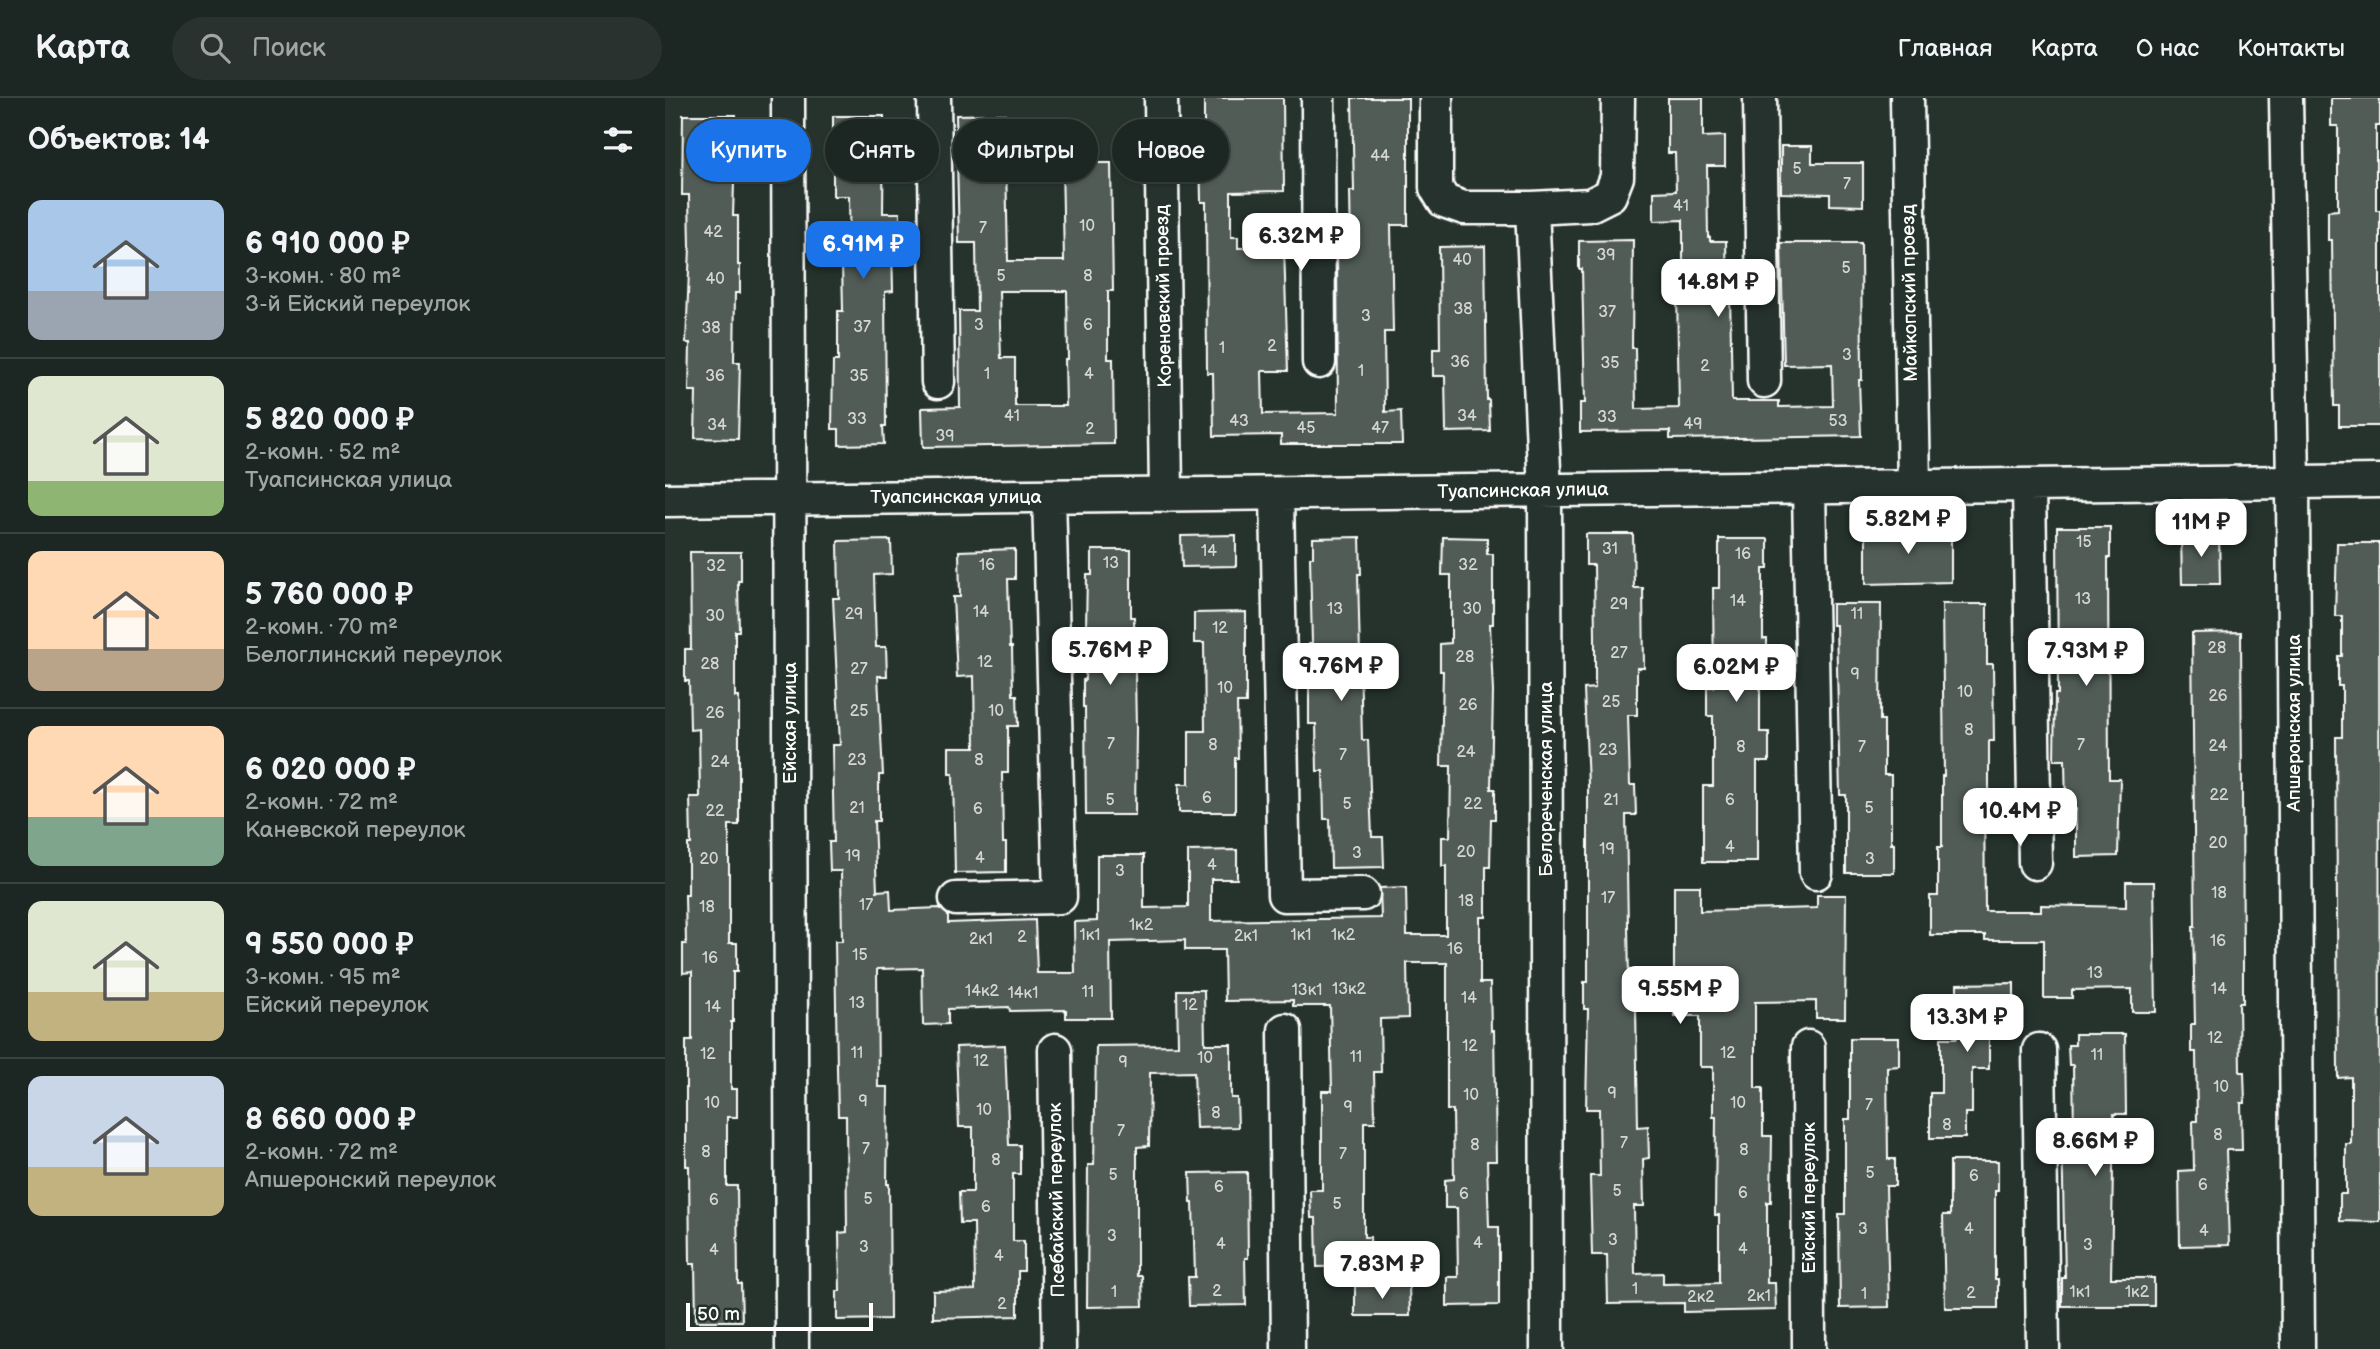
<!DOCTYPE html>
<html lang="ru">
<head>
<meta charset="utf-8">
<style>
  :root { --surface:#1c2622; --page:#29322f; --text:#f1f3f6; --muted:#a0a5a5; --line:#3a4340; --accent:#1a73e8 }
  body { margin:0; font-family:"Balsamiq Sans",sans-serif; background:var(--page); color:var(--text); height:100vh; display:flex; flex-direction:column; font-size:26px; white-space:nowrap }
  * { box-sizing:border-box; margin:0 }
  p { font-size:23px; color:var(--muted) }
  .icon { flex:none; width:38px; height:38px; fill:none; stroke:currentColor; stroke-width:2; stroke-linecap:round; stroke-linejoin:round }
  .map { position:relative; flex:1; overflow:hidden }
  .side { display:flex; flex-direction:column; background:var(--surface); width:665px }
  .side>* { flex:none }
  .hud { position:absolute; left:21px; top:21px; width:665px; height:63px; display:flex; gap:14px }
  .scale { position:absolute; left:21px; bottom:18px; width:187px; box-sizing:border-box; padding-left:7px; border:4px solid #fff; border-top:0; font-size:19px; line-height:24px; white-space:nowrap; color:#fff; -webkit-text-stroke:5px #26332d; paint-order:stroke }
  .price { position:absolute; translate:-50% -60px; padding:0 16px; border-radius:14px; background:#fff; color:#222; font-size:23px; line-height:46px; filter:drop-shadow(0 2px 4px #0008) }
  .price::after { content:''; position:absolute; left:50%; top:42px; width:21px; height:16px; margin-left:-10px; background:inherit; clip-path:polygon(0 0,100% 0,50% 100%) }
  .price.active { background:var(--accent); color:#fff }
  ul { padding:0; list-style:none }
  li { display:flex; align-items:center; gap:21px; height:175px; padding:0 28px }
  li+li { border-top:2px solid var(--line) }
  li span { display:grid; place-items:center; flex:none; width:196px; height:140px; border-radius:14px; color:#555 }
  li>.icon { margin-inline-start:auto }
  span .icon { width:84px; height:84px; fill:#fffc; stroke-width:1 }
  li b { font-size:30px }
  h2 { display:flex; justify-content:space-between; align-items:center; height:84px; padding:0 28px; font-size:30px }
  .tag { padding:0 24px; border-radius:32px; background:var(--surface); box-shadow:0 2px 5px #0004,0 0 0 2px var(--line); font-size:24px; line-height:63px }
  .tag.active { background:var(--accent); color:#fff }
  header { display:flex; align-items:center; gap:42px; box-sizing:border-box; height:98px; padding:0 35px; background:var(--surface); border-bottom:2px solid var(--line) }
  header strong { font-size:33px }
  nav { display:flex; gap:38px; margin-inline-start:auto; font-size:24px }
  .search { width:490px; height:63px; background:var(--page); display:flex; align-items:center; gap:18px; box-sizing:border-box; padding:0 24px; border-radius:38px; color:var(--muted); font-size:26px }
  main { display:flex; flex:1; min-height:0 }
  .map>svg:first-child { display:block }
  .building { fill:#515c57; stroke:#fff; stroke-width:2; fill-rule:evenodd }
  .lines { fill:none; stroke-linecap:round; stroke-linejoin:round }
  .minor-casing { stroke:#fff; stroke-width:37 }
  .minor { stroke:#26332d; stroke-width:32 }
  .labels { text-anchor:middle; dominant-baseline:central; stroke-width:7; stroke-linejoin:round; paint-order:stroke }
  .number-label { font-size:16px; fill:#d4d6d5 }
  .street-label { font-size:19px; fill:#fff; stroke:#26332d }
</style>
</head>
<body>
<header>
<strong>Карта</strong>
<div class="search"><svg class="icon" aria-label="search" viewBox="0 0 24 24"><circle cx="10" cy="10" r="6"/><path d="M15 15l6 6"/></svg>Поиск</div>
<nav><a>Главная</a><a>Карта</a><a>О нас</a><a>Контакты</a></nav>
</header>
<main>
<section class="side">
<h2>Объектов: 14<svg class="icon" aria-label="filters" viewBox="0 0 24 24"><path d="M4 7h16M4 17h16"/><circle cx="9" cy="7" r="2"/><circle cx="15" cy="17" r="2"/></svg></h2>
<ul>
<li><span style="background:linear-gradient(#a9c7e8 65%,#9aa5b1 0)"><svg class="icon" aria-label="home" viewBox="0 0 24 24"><path d="M3 11l9-7 9 7M6 9v11h12V9"/></svg></span><div><b>6 910 000 ₽</b><p>3-комн. · 80 m²</p><p>3-й Ейский переулок</p></div></li>
<li><span style="background:linear-gradient(#dfe7d0 75%,#8fb573 0)"><svg class="icon" aria-label="home" viewBox="0 0 24 24"><path d="M3 11l9-7 9 7M6 9v11h12V9"/></svg></span><div><b>5 820 000 ₽</b><p>2-комн. · 52 m²</p><p>Туапсинская улица</p></div></li>
<li><span style="background:linear-gradient(#ffd9b3 70%,#b9a48a 0)"><svg class="icon" aria-label="home" viewBox="0 0 24 24"><path d="M3 11l9-7 9 7M6 9v11h12V9"/></svg></span><div><b>5 760 000 ₽</b><p>2-комн. · 70 m²</p><p>Белоглинский переулок</p></div></li>
<li><span style="background:linear-gradient(#ffd9b3 65%,#7fa58c 0)"><svg class="icon" aria-label="home" viewBox="0 0 24 24"><path d="M3 11l9-7 9 7M6 9v11h12V9"/></svg></span><div><b>6 020 000 ₽</b><p>2-комн. · 72 m²</p><p>Каневской переулок</p></div></li>
<li><span style="background:linear-gradient(#dfe7d0 65%,#c2b280 0)"><svg class="icon" aria-label="home" viewBox="0 0 24 24"><path d="M3 11l9-7 9 7M6 9v11h12V9"/></svg></span><div><b>9 550 000 ₽</b><p>3-комн. · 95 m²</p><p>Ейский переулок</p></div></li>
<li><span style="background:linear-gradient(#c9d6e8 65%,#c2b280 0)"><svg class="icon" aria-label="home" viewBox="0 0 24 24"><path d="M3 11l9-7 9 7M6 9v11h12V9"/></svg></span><div><b>8 660 000 ₽</b><p>2-комн. · 72 m²</p><p>Апшеронский переулок</p></div></li>
</ul>
</section>
<div class="map">
<svg width="1715" height="1251" viewBox="0 0 1715 1251">
  <rect width="100%" height="100%" fill="#26332d"/>
  <filter id="ink" filterUnits="userSpaceOnUse"><feTurbulence type="fractalNoise" baseFrequency=".0143" numOctaves="2"/><feDisplacementMap in="SourceGraphic" scale="14" xChannelSelector="R" yChannelSelector="G"/><feConvolveMatrix kernelMatrix="1 2 1 2 8 2 1 2 1" color-interpolation-filters="sRGB"/></filter>
  <g filter="url(#ink)">
    <!-- building -->
    <path class="building" d="M539,0h79l1,93 -53,1v45h7v11l46,-1 4,124h-26l1,43 75,-1 -1,-166h14l-1,-56h4l-2,-93h56v127h-17l2,107h-9l1,80 16,-1 1,33h-121v-9l-67,1 -1,-63h-6l-1,-171h-5l-1,-55h4z
      M1003,0h35v39l22,-1v30h-18l1,71h2v4h16l1,51h3l2,109h47v6l54,-1 -1,-42 -48,1 -3,-122h80l1,137h-3l2,56 -191,3v-8l-90,1v-29h5l-3,-134h-3v-28l54,-1 -1,108h3l1,61 43,-1 -2,-116h6v-72l-29,1v-29l22,-1 -1,-38h-7z
      M1666,0h49v28h-4v84h4v216h-41v-20h-5l-2,-166h-4v-29l10,-1v-84h-7z
      M340,16l3,147h56l-2,-98h49l2,128h-5v68h5l1,85 -191,3 -1,-39 38,-1 -1,-96h18l-1,-68h-17l-3,-128zM334,193h68l1,68h-3l1,47h-51v-48h-14z
      M18,17h53l-3,101h5v49h2v28h-5l-1,69h6l-2,77 -43,-1 1,-47h-7l1,-48h-4l4,-96 -1,-52h-7z
      M168,18h51l-1,97h17v32h-8l1,46 -8,1 1,134h-3l1,18 -45,1v-16h-7l1,-68h5v-50h5l-1,-49h8l-1,-66h-16z
      M1116,48h31v17h51v43l-33,-1v-11l-49,-1z
      M820,148l2,154h2l1,31 -44,1 -1,-56h-12v-27h7l-1,-102z
      M1392,429h53v31h-2l1,221h11l-2,77 -42,1v-48l-10,1 -1,-50h-11l1,-66h3z
      M1286,431v53l-85,2v-54z
      M921,436h47l1,54h9l1,80h-7v47h-9l2,70h5l1,30h-10l3,166 45,-1v-94h26v25l117,-3v-13h29l-1,123h-29v-17l-61,1v86h8v48h9l-1,66h-4v81h8l1,27 -92,2v-9l-76,1 -1,-49h-15l-2,-79h10l-1,-67h-13l2,-100h-4v-27h4v-197l-4,-96 11,-1v-51l-1,-72h-8zM971,910h38v8h26v51h13v50h3l-1,98h4v68l-56,1v-11l-28,1 -1,-68h10l-1,-47 6,-1 -1,-32 -10,1z
      M1516,436h38l1,50h-38z
      M571,437v31l-54,1 -1,-31z
      M695,439l1,37h-3l4,166h6l4,97h11l1,30 -53,1 -1,-49h-6l-1,-48h-6l-1,-47h-7v-80h3l-2,-87h3v-19z
      M778,439l44,1v16h6v70h-3l3,68 -2,97h4v30h-4l-1,48h-4v50h-6v66h10l1,48 3,-1 2,131h-9l2,66h10v78l-52,1v-29h11l-1,-69h-12v-28l9,-1 -1,-69h-6v-147h-40l1,55 -28,1 1,53h-7l1,50h-11v115h6l1,29 -54,1 -1,-49h-5l-1,-28h12v-99h10l-2,-85h-37v-6l-68,1 -1,-51h-39v-10l-75,2 1,76h-45v-8l-56,1 -1,-4 -61,2v15l-25,1 -1,-57 -45,1 1,118h10l-1,97h2l1,135 -53,1v-29h3l-1,-58 8,-1 -1,-116h-8l-1,-48 -2,-127h7l-1,-70h-11l-1,-29h5l-2,-97h8l-7,-147h6l-1,-57 53,-1 1,34 -18,1 2,72h10l1,29h-9l5,99h-4v46h-5l3,70 13,-1 1,20 49,-2 8,7v8l87,-3 2,53h38l-1,-51 23,-1v-66h47v53l44,-1v-56l49,-1v29h-26v42l170,-3 -1,-30 26,-1 1,48h39v-69h-4v-29h8l1,-71h-10l2,-95h-3v-27l11,-1v-68h-9z
      M1054,441h49v30h-5v70h4v26h-7v67h9v30h-12v100h-54v-76h10v-70h-6v-29h7l-1,-99h6z
      M1672,445h42l1,679 -40,-1v-27h6v-50h5v-67l-13,1 -2,-341h6v-51h-4v-30h4v-40h-7z
      M350,451v30h-7l2,68h2l1,48h4l1,31h-10v47h-6l1,70h3v29l-51,1 -2,-99h-4v-27h26l-1,-71 -17,1 -4,-80h7l-1,-46z
      M427,452h39v67h3l2,112 -1,86h-49l-1,-108h-2v-27h2l2,-105h5z
      M25,454h51v29h-3l1,50h-4v66h4v128h-10v118h8v29h-4v50h-2v67h6v28h-10v69h10l1,98h3l1,37h-46l-1,-57h-5l-1,-98h-3v-126h6v-68l-9,1v-29h3l-1,-49h3v-51h3l-1,-47h10l-1,-68 -9,1 -1,-49h-4v-32h6z
      M1167,506h49l-1,116h4v55h7v69h3v29h-48v-78h-6l-4,-170h-4z
      M1277,506h45v60h6l1,77h-5v55h-5l1,115h56v-6l85,2v-25h28l2,130h-24v-23l-60,1v8h-28v-58h-59v-5h-55v-39h8v-49h4v-71h2z
      M581,514v91h-9l1,55h-3v54h-56v-28h10v-53h16l-1,-88h-10v-30z
      M1576,534l2,325v46h-4l1,69h4l1,31h-4l1,47h-16l3,95 -49,1 -1,-75 15,-1 -1,-49h4l-1,-69h-5v-28h4l-2,-98h2l-3,-293z
      M1349,885v33l-25,1v52h-17v44h-7v25h-35v-45h11v-55h16v-54z
      M512,892h27l1,54h26v54h6l1,29 -42,1 -2,-56 -44,1 -1,73 -12,1v129h5l1,30 -56,1 1,-142h6l2,-119 82,-1z
      M1410,936h50l1,80h-12l-3,164h43v28h-92v-28h3l-3,-145h12l-1,-68h-4l-1,-20h7z
      M1185,940h49v28l-12,1 1,92h7v27h-9l3,121 -49,1 -1,-94h6v-95h5z
      M340,947l4,100h11v29h-7v67h11v30h-6v45l-85,2v-27l42,-1 -1,-67h-14l-1,-31h14v-65h-14l-3,-80z
      M1285,1063h48v30h-3v88h3v29h-53l-2,-93h7z
      M582,1074l1,86h-3l1,47 -57,1 -1,-29h7l-2,-74h-2l-1,-30z
      M744,1187l1,31h-55v-30z"/>
    <g class="lines">
      <!-- minor casing -->
      <g class="minor-casing">
        <path id="minor" d="M123,0l4,1251
          M269,0l4,284
          M496,0l5,397
          M653,0l1,264
          M771,0v90l8,13 20,7h68l58,-3 20,-10 7,-18 1,-79
          M1095,0l4,283
          M1242,0l7,389
          M1621,0l7,383 5,868
          M867,110l13,283 2,858
          M1364,388l6,377
          M1144,390l7,385
          M612,396l7,401 79,-1
          M0,402l1715,-19
          M291,801l104,-2 -11,-401
          M620,932l3,319
          M1143,949l1,302
          M390,952l4,299
          M1374,952l4,299"/>
      </g>
      <!-- minor -->
      <use href="#minor" class="minor"/>
    </g>
  </g>
  <g class="labels">
    <!-- number labels -->
    <g class="number-label">
      <text x="715" y="58">44</text>
      <text x="1132" y="71">5</text>
      <text x="1182" y="86">7</text>
      <text x="1016" y="108">41</text>
      <text x="422" y="128">10</text>
      <text x="318" y="130">7</text>
      <text x="48" y="134">42</text>
      <text x="941" y="157">39</text>
      <text x="797" y="162">40</text>
      <text x="1181" y="170">5</text>
      <text x="336" y="178">5</text>
      <text x="423" y="178">8</text>
      <text x="50" y="181">40</text>
      <text x="798" y="211">38</text>
      <text x="942" y="214">37</text>
      <text x="701" y="218">3</text>
      <text x="314" y="227">3</text>
      <text x="423" y="227">6</text>
      <text x="197" y="229">37</text>
      <text x="46" y="230">38</text>
      <text x="607" y="248">2</text>
      <text x="557" y="250">1</text>
      <text x="1182" y="257">3</text>
      <text x="795" y="264">36</text>
      <text x="945" y="265">35</text>
      <text x="1040" y="268">2</text>
      <text x="696" y="273">1</text>
      <text x="322" y="276">1</text>
      <text x="424" y="276">4</text>
      <text x="50" y="278">36</text>
      <text x="194" y="278">35</text>
      <text x="347" y="318">41</text>
      <text x="802" y="318">34</text>
      <text x="942" y="319">33</text>
      <text x="192" y="321">33</text>
      <text x="574" y="323">43</text>
      <text x="1173" y="323">53</text>
      <text x="1028" y="326">49</text>
      <text x="52" y="327">34</text>
      <text x="641" y="330">45</text>
      <text x="715" y="330">47</text>
      <text x="425" y="331">2</text>
      <text x="280" y="338">39</text>
      <text x="1419" y="444">15</text>
      <text x="945" y="451">31</text>
      <text x="544" y="453">14</text>
      <text x="1078" y="456">16</text>
      <text x="446" y="465">13</text>
      <text x="322" y="467">16</text>
      <text x="803" y="467">32</text>
      <text x="51" y="468">32</text>
      <text x="1418" y="501">13</text>
      <text x="1073" y="503">14</text>
      <text x="954" y="506">29</text>
      <text x="670" y="511">13</text>
      <text x="807" y="511">30</text>
      <text x="316" y="514">14</text>
      <text x="189" y="516">29</text>
      <text x="1192" y="516">11</text>
      <text x="50" y="518">30</text>
      <text x="555" y="530">12</text>
      <text x="1552" y="550">28</text>
      <text x="954" y="555">27</text>
      <text x="800" y="559">28</text>
      <text x="320" y="564">12</text>
      <text x="45" y="566">28</text>
      <text x="194" y="571">27</text>
      <text x="1190" y="576">9</text>
      <text x="560" y="590">10</text>
      <text x="1300" y="594">10</text>
      <text x="1553" y="598">26</text>
      <text x="946" y="604">25</text>
      <text x="803" y="607">26</text>
      <text x="194" y="613">25</text>
      <text x="331" y="613">10</text>
      <text x="50" y="615">26</text>
      <text x="1304" y="632">8</text>
      <text x="446" y="646">7</text>
      <text x="548" y="647">8</text>
      <text x="1416" y="647">7</text>
      <text x="1553" y="648">24</text>
      <text x="1076" y="649">8</text>
      <text x="1197" y="649">7</text>
      <text x="943" y="652">23</text>
      <text x="801" y="654">24</text>
      <text x="678" y="657">7</text>
      <text x="192" y="662">23</text>
      <text x="314" y="662">8</text>
      <text x="55" y="664">24</text>
      <text x="1554" y="697">22</text>
      <text x="542" y="700">6</text>
      <text x="445" y="702">5</text>
      <text x="946" y="702">21</text>
      <text x="1065" y="702">6</text>
      <text x="682" y="706">5</text>
      <text x="808" y="706">22</text>
      <text x="192" y="710">21</text>
      <text x="1204" y="710">5</text>
      <text x="313" y="711">6</text>
      <text x="50" y="713">22</text>
      <text x="1553" y="745">20</text>
      <text x="1065" y="749">4</text>
      <text x="942" y="751">19</text>
      <text x="801" y="754">20</text>
      <text x="692" y="755">3</text>
      <text x="188" y="758">19</text>
      <text x="315" y="760">4</text>
      <text x="44" y="761">20</text>
      <text x="1205" y="761">3</text>
      <text x="547" y="767">4</text>
      <text x="455" y="773">3</text>
      <text x="1554" y="795">18</text>
      <text x="943" y="800">17</text>
      <text x="801" y="803">18</text>
      <text x="201" y="807">17</text>
      <text x="42" y="809">18</text>
      <text x="476" y="827">1к2</text>
      <text x="425" y="837">1к1</text>
      <text x="636" y="837">1к1</text>
      <text x="678" y="837">1к2</text>
      <text x="581" y="838">2к1</text>
      <text x="357" y="839">2</text>
      <text x="316" y="841">2к1</text>
      <text x="1553" y="843">16</text>
      <text x="790" y="851">16</text>
      <text x="195" y="857">15</text>
      <text x="45" y="860">16</text>
      <text x="1430" y="875">13</text>
      <text x="684" y="891">13к2</text>
      <text x="1554" y="891">14</text>
      <text x="642" y="892">13к1</text>
      <text x="317" y="893">14к2</text>
      <text x="423" y="894">11</text>
      <text x="358" y="895">14к1</text>
      <text x="804" y="900">14</text>
      <text x="192" y="905">13</text>
      <text x="525" y="907">12</text>
      <text x="48" y="909">14</text>
      <text x="1550" y="940">12</text>
      <text x="805" y="948">12</text>
      <text x="192" y="955">11</text>
      <text x="1063" y="955">12</text>
      <text x="43" y="956">12</text>
      <text x="1432" y="957">11</text>
      <text x="691" y="959">11</text>
      <text x="540" y="960">10</text>
      <text x="316" y="963">12</text>
      <text x="458" y="964">9</text>
      <text x="1556" y="989">10</text>
      <text x="947" y="995">9</text>
      <text x="806" y="997">10</text>
      <text x="198" y="1003">9</text>
      <text x="47" y="1005">10</text>
      <text x="1073" y="1005">10</text>
      <text x="1204" y="1007">7</text>
      <text x="683" y="1009">9</text>
      <text x="319" y="1012">10</text>
      <text x="551" y="1015">8</text>
      <text x="1282" y="1027">8</text>
      <text x="456" y="1033">7</text>
      <text x="1553" y="1037">8</text>
      <text x="959" y="1045">7</text>
      <text x="810" y="1047">8</text>
      <text x="201" y="1051">7</text>
      <text x="1079" y="1052">8</text>
      <text x="41" y="1054">8</text>
      <text x="678" y="1056">7</text>
      <text x="331" y="1062">8</text>
      <text x="1205" y="1075">5</text>
      <text x="448" y="1077">5</text>
      <text x="1309" y="1078">6</text>
      <text x="1538" y="1087">6</text>
      <text x="554" y="1089">6</text>
      <text x="952" y="1093">5</text>
      <text x="1078" y="1095">6</text>
      <text x="799" y="1096">6</text>
      <text x="203" y="1101">5</text>
      <text x="49" y="1102">6</text>
      <text x="672" y="1106">5</text>
      <text x="321" y="1109">6</text>
      <text x="1198" y="1131">3</text>
      <text x="1304" y="1131">4</text>
      <text x="1539" y="1133">4</text>
      <text x="447" y="1138">3</text>
      <text x="948" y="1142">3</text>
      <text x="813" y="1145">4</text>
      <text x="556" y="1146">4</text>
      <text x="1423" y="1147">3</text>
      <text x="199" y="1149">3</text>
      <text x="1078" y="1151">4</text>
      <text x="49" y="1152">4</text>
      <text x="334" y="1158">4</text>
      <text x="970" y="1191">1</text>
      <text x="552" y="1193">2</text>
      <text x="449" y="1194">1</text>
      <text x="1415" y="1194">1к1</text>
      <text x="1472" y="1194">1к2</text>
      <text x="1306" y="1195">2</text>
      <text x="1199" y="1196">1</text>
      <text x="1094" y="1198">2к1</text>
      <text x="1036" y="1199">2к2</text>
      <text x="337" y="1206">2</text>
    </g>
    <!-- street labels -->
    <g class="street-label">
      <text transform="translate(1245 195) rotate(-91)">Майкопский проезд</text>
      <text transform="translate(499 198) rotate(-91)">Кореновский проезд</text>
      <text transform="translate(858 393) rotate(-1)">Туапсинская улица</text>
      <text x="291" y="399">Туапсинская улица</text>
      <text transform="translate(125 625) rotate(-90)">Ейская улица</text>
      <text transform="translate(1629 625) rotate(-90)">Апшеронская улица</text>
      <text transform="translate(881 681) rotate(-90)">Белореченская улица</text>
      <text transform="translate(1144 1100) rotate(-90)">Ейский переулок</text>
      <text transform="translate(392 1102) rotate(-91)">Псебайский переулок</text>
    </g>
  </g>
</svg>
<div class="scale">50 m</div>
<b class="price" style="left:636px;top:175px">6.32M ₽</b>
<b class="price active" style="left:198px;top:183px">6.91M ₽</b>
<b class="price" style="left:1053px;top:221px">14.8M ₽</b>
<b class="price" style="left:1243px;top:458px">5.82M ₽</b>
<b class="price" style="left:1536px;top:461px">11M ₽</b>
<b class="price" style="left:445px;top:589px">5.76M ₽</b>
<b class="price" style="left:1421px;top:590px">7.93M ₽</b>
<b class="price" style="left:676px;top:605px">9.76M ₽</b>
<b class="price" style="left:1071px;top:606px">6.02M ₽</b>
<b class="price" style="left:1355px;top:750px">10.4M ₽</b>
<b class="price" style="left:1015px;top:928px">9.55M ₽</b>
<b class="price" style="left:1302px;top:956px">13.3M ₽</b>
<b class="price" style="left:1430px;top:1080px">8.66M ₽</b>
<b class="price" style="left:717px;top:1203px">7.83M ₽</b>
<div class="hud">
<a class="tag active">Купить</a>
<a class="tag">Снять</a>
<a class="tag">Фильтры</a>
<a class="tag">Новое</a>
</div>
</div>
</main>
</body>
</html>
